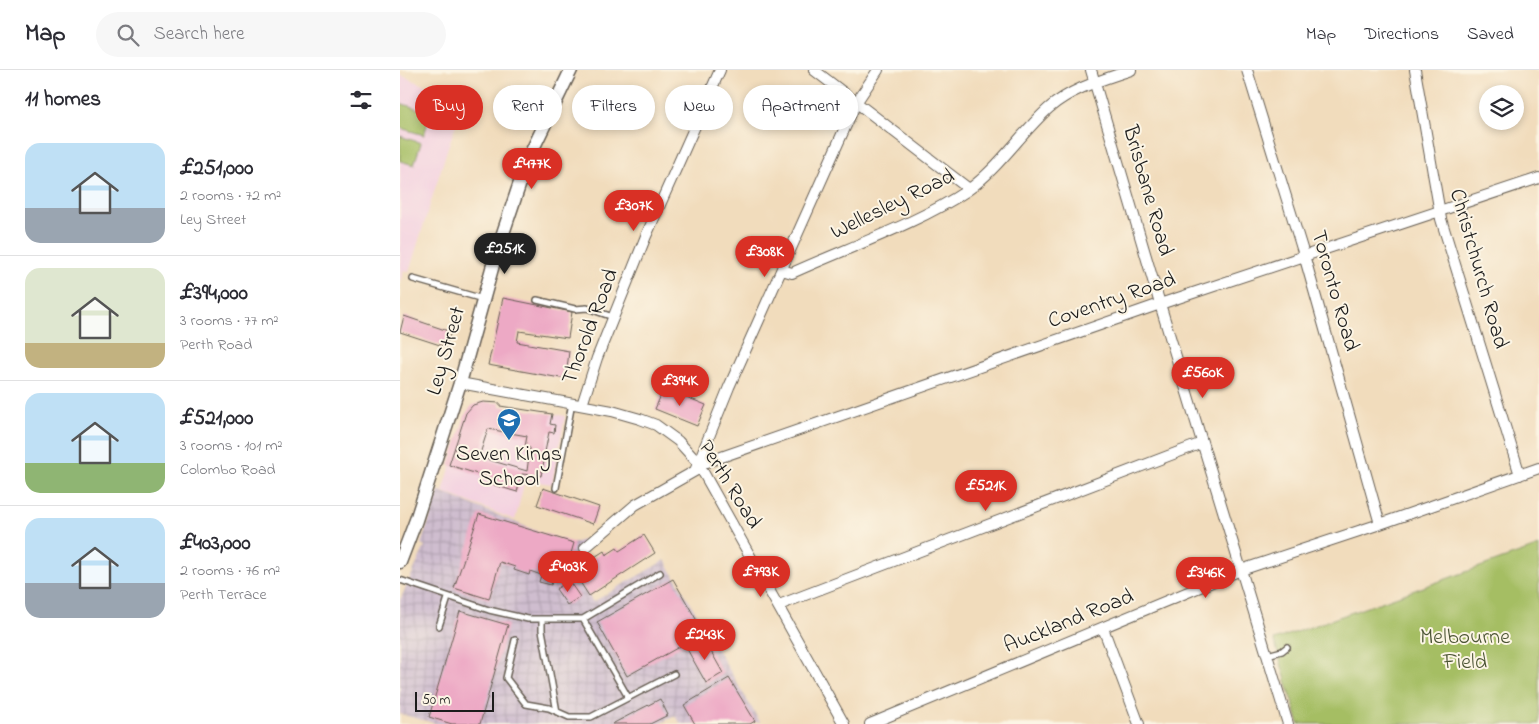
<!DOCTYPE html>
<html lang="en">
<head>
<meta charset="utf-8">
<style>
  :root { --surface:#fff; --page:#f7f7f7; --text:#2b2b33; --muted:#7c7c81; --line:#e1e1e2; --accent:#d93025 }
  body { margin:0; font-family:"Indie Flower",sans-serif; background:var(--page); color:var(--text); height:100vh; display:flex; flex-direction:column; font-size:19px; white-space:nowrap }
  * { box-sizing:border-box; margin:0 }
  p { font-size:16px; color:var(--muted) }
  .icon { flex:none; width:28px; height:28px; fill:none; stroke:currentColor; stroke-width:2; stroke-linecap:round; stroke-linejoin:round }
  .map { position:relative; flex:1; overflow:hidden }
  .details { display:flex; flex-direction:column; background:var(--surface); width:400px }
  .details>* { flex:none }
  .banner { position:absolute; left:15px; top:15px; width:475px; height:45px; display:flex; gap:10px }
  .controls { position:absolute; left:1079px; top:15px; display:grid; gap:10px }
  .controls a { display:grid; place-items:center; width:45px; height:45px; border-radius:50%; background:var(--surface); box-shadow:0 2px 8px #0003; font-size:25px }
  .scale { position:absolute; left:15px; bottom:12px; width:79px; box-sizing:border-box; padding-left:5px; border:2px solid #1c1c1c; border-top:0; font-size:14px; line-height:18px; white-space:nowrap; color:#1c1c1c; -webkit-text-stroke:4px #fcf5e5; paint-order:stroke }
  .price { position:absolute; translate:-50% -42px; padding:0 11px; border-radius:18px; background:var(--accent); color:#fff; font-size:16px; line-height:32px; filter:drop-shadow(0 1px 2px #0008) }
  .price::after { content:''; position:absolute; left:50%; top:30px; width:15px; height:11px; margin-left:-8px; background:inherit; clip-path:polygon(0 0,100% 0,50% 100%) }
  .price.current { background:#222; color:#fff }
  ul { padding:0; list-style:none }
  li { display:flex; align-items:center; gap:15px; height:125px; padding:0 25px }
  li+li { border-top:1px solid var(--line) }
  li span { display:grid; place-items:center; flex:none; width:140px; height:100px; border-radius:15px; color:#555 }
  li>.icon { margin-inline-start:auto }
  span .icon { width:60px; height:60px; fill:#fffc; stroke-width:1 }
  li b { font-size:21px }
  h2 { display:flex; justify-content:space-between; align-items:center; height:60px; padding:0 25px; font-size:21px }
  .tag { padding:0 18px; border-radius:22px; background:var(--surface); box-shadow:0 2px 8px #0003; font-size:18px; line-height:45px }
  .tag.current { background:var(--accent); color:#fff }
  header { display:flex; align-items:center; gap:30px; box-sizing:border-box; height:70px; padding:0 25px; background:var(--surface); border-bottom:1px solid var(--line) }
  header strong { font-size:24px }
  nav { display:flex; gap:28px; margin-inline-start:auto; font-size:18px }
  .search { width:350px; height:45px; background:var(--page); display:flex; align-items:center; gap:12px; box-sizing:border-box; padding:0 18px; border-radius:28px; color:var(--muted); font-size:19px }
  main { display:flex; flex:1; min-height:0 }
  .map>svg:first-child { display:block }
  .built { fill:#f3cfe0 }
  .industrial { fill:url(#industrial-grid) }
  .park { fill:#a5be64; stroke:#606d40 }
  .building { fill:#eda9c5; fill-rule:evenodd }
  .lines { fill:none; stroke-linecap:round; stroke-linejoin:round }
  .service-casing { stroke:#675f54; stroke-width:8 }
  .minor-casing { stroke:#675f54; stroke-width:12 }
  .tertiary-casing { stroke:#675f54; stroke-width:15 }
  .service { stroke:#fff; stroke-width:5 }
  .minor { stroke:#fff; stroke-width:10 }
  .tertiary { stroke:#fff; stroke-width:12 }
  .labels { text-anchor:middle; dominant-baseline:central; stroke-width:4; stroke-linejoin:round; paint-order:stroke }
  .street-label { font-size:22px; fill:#1c1c1c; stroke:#fcf5e5 }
  .poi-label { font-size:22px; fill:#1c1c1c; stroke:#fcf5e5 }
  .park-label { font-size:22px; fill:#4c5535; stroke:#fcf5e5 }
</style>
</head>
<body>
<header>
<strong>Map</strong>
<div class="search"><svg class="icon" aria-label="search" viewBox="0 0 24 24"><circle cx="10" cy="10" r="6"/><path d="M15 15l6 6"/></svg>Search here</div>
<nav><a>Map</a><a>Directions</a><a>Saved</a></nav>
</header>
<main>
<section class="details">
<h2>11 homes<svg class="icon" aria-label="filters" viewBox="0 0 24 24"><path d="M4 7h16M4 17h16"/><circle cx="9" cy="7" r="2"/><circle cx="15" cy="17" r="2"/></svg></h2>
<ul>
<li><span style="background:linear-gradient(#bfe0f5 65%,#9aa5b1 0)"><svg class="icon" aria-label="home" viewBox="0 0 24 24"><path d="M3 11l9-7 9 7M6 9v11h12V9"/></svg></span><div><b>£251,000</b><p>2 rooms · 72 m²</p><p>Ley Street</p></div></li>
<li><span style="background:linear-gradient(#dfe7d0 75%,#c2b280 0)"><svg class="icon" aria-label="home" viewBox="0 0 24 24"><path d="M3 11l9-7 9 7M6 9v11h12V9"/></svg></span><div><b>£394,000</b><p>3 rooms · 77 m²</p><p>Perth Road</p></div></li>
<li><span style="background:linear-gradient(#bfe0f5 70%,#8fb573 0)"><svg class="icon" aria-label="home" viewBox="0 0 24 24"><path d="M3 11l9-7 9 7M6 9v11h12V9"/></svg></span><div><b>£521,000</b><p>3 rooms · 101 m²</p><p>Colombo Road</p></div></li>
<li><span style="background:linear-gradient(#bfe0f5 65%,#9aa5b1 0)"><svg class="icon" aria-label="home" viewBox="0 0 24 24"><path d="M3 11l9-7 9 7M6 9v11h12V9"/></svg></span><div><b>£403,000</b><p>2 rooms · 76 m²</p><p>Perth Terrace</p></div></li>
</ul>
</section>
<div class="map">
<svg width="1139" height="654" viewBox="0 0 1139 654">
  <defs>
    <pattern id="industrial-grid" width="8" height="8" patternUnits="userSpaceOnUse" patternTransform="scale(1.25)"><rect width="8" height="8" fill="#cfbdcf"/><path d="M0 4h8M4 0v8" fill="none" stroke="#b1a2b1"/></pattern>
  </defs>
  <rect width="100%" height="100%" fill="#fcf5e5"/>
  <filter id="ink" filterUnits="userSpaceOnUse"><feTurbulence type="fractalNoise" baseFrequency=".02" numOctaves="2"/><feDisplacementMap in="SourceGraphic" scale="10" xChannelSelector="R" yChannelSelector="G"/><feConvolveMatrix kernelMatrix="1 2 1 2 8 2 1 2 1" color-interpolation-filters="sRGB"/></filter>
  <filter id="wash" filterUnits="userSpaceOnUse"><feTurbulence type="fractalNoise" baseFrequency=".0096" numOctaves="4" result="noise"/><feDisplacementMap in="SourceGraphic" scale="20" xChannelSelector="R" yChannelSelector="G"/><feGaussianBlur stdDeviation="1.12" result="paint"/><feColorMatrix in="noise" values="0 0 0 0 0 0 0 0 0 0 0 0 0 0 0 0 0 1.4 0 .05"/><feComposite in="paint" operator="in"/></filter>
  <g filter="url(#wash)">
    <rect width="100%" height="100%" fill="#f1dcbc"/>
    <!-- built -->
    <path class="built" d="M0,5l64,27 -17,48 -38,122 -5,-2 -4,12z
      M83,332l17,1v3l65,10 -13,68 -27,-4 -10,40 -72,-28 23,-79 7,-8z"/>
    <!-- industrial -->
    <path class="industrial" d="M39,421l100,41 35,11 11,-4 -14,32 22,31 72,-42 95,162 -79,2 -6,-8 -16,8h-221l-38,-10v-114l25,-54 -4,-2z"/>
    <!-- park -->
    <path class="park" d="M0,33l31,10 -7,22 -24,-7z
      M0,66l21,7 -7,22 -14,-4z
      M1139,476v178h-240l-25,-84z"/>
    <g id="blocks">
      <!-- building -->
      <path class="building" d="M211,19l28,14 -5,10 -28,-15z
        M103,228l69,14 -4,26 -49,-7 -2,11 52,9 -3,28 -78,-14z
        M4,246l47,16 -5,15 -46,-15z
        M264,318l42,17 -9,21 -42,-17z
        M83,332l17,1v3l52,8 -2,10 5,1 -1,8 -5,-1 -4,20 5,1 -1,9 -5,-1 -3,15 -19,-2 -5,18 -23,-7 2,-5 -47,-15 17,-52 7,-8zM88,359l39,7 -2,11 5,1 -3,23 -48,-14z
        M143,418l56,19 -6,17 -56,-19z
        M79,444l95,29 -11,38 -10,-3 -2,7 -12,-3 2,-7 -11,-4 -1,4 -15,-5 1,-3 -15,-5 -11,37 -35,-11z
        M244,465l11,18 -66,43 -16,-25 31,-20 2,4 11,-7 2,3z
        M273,509l31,54 -77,43 -30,-54z
        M169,511l11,16 -13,8 -11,-16z
        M60,541l48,14 -28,99h-28l-23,-7z
        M304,569l19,34 -17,10 -19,-34z
        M329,608l26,43 -5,3h-55l-11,-19z
        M260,629l8,16 -18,9h-38z"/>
    </g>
  </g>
  <g filter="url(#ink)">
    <use href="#blocks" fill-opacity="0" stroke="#675f54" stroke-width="1"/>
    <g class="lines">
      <!-- service casing -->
      <g class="service-casing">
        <path id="service" d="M13,209l70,20
          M137,230l38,9 12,-1 26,9
          M156,418l16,-85
          M0,510l89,30 39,9h55l77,-46
          M142,549v11l15,82
          M183,549l45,78
          M39,556l9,-28
          M115,570l-9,38 20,26 23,4 20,9h22l83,-43
          M867,585l15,-4 5,-4"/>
      </g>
      <!-- minor casing -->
      <g class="minor-casing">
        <path id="minor" d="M414,0l155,119
          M691,0l69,234 128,420
          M847,0l57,185 76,269
          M1015,0l26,149 79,256
          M382,200l10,3c55,-25 127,-50 176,-83 29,-20 54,-58 81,-82 23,-20 53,-28 82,-38
          M60,313l152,28 28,8 16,6 22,16 20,22 146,261
          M182,335l15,-47 49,-122 74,-166
          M298,393l9,-1 453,-158 379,-126
          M185,478l50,-43 60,-34 34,-84 127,-284 22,-33
          M379,535l423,-162
          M703,558l36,96
          M470,654l371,-154 139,-46 159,-56"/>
      </g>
      <!-- tertiary casing -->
      <g class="tertiary-casing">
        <path id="tertiary" d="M0,492l16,-42 44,-137 36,-129 32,-95 43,-89"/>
      </g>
      <!-- service -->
      <use href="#service" class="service"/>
      <!-- minor -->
      <use href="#minor" class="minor"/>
      <!-- tertiary -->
      <use href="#tertiary" class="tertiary"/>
    </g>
  </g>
  <!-- icons -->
  <defs>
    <g id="school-pin" transform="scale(1.25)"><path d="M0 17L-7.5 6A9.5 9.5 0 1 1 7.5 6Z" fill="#1f6fb2" stroke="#fcf5e5"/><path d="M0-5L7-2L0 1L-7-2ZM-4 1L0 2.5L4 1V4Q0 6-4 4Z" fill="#fff"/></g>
  </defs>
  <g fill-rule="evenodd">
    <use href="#school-pin" x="109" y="350"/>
  </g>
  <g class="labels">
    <!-- street labels -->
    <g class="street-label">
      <text transform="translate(747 121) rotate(74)">Brisbane Road</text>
      <text transform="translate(493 135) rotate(-26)">Wellesley Road</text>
      <text transform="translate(1078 199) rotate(74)">Christchurch Road</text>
      <text transform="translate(934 221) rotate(74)">Toronto Road</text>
      <text transform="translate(712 231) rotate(-19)">Coventry Road</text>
      <text transform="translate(191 257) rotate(-69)">Thorold Road</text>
      <text transform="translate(47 281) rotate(-74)">Ley Street</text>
      <text transform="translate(329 415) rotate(58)">Perth Road</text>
      <text transform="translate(669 552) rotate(-22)">Auckland Road</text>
    </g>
    <!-- poi labels -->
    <g class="poi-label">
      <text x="109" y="385">Seven Kings<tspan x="109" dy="25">School</tspan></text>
    </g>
    <!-- park labels -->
    <g class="park-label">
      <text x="1065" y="568">Melbourne<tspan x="1065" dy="25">Field</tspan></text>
    </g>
  </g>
</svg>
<div class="controls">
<a><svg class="icon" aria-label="layers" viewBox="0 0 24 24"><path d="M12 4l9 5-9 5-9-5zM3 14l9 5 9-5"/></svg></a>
</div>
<div class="scale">50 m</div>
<b class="price" style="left:132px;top:120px">£477K</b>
<b class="price" style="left:234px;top:162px">£307K</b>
<b class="price current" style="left:105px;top:205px">£251K</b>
<b class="price" style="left:365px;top:208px">£308K</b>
<b class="price" style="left:803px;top:329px">£560K</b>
<b class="price" style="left:280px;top:337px">£394K</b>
<b class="price" style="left:586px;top:442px">£521K</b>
<b class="price" style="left:168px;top:523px">£403K</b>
<b class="price" style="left:361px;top:528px">£793K</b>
<b class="price" style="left:806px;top:529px">£346K</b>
<b class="price" style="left:305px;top:591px">£243K</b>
<div class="banner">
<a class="tag current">Buy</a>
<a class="tag">Rent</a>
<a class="tag">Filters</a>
<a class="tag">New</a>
<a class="tag">Apartment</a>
</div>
</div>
</main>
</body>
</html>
